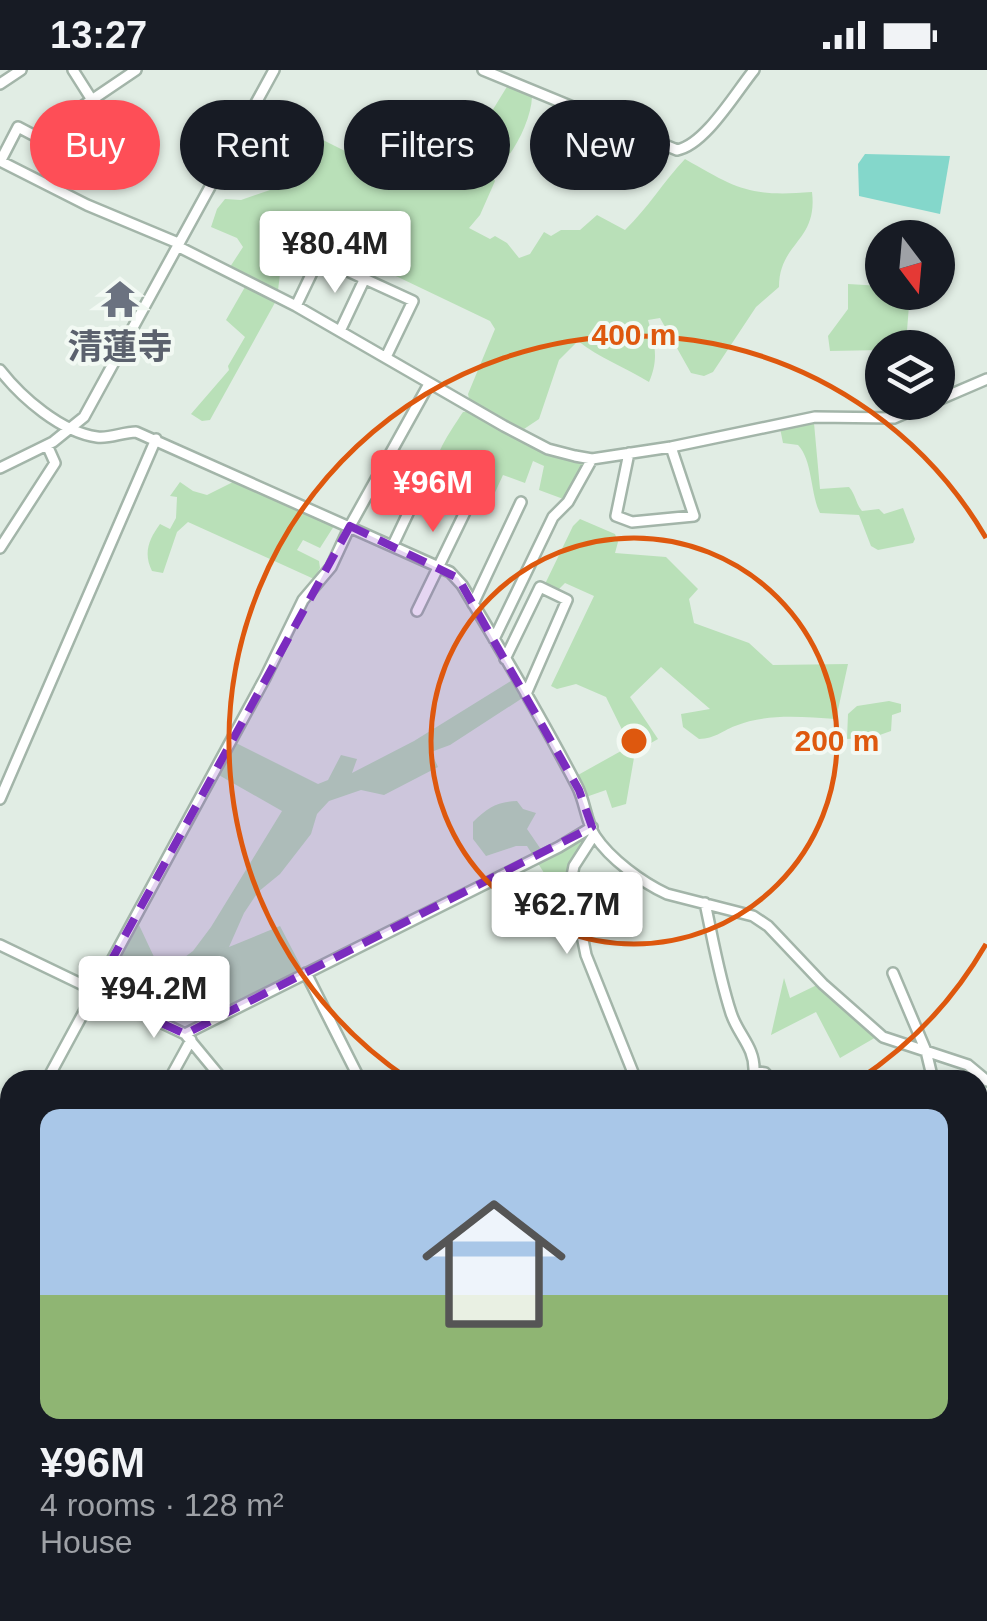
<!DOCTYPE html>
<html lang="en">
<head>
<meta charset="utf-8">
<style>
  :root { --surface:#171b24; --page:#242831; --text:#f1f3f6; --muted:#9ea1a6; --line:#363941; --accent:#fe4e57 }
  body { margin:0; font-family:Helvetica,"Noto Sans JP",sans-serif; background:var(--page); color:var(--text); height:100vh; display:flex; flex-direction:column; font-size:38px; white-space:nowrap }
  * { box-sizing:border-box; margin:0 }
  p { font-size:32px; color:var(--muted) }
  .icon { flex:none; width:55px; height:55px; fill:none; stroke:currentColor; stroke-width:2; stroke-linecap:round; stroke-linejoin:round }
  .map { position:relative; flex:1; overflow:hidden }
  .sheet { position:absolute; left:0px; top:1000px; width:988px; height:552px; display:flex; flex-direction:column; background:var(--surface); border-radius:30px 30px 0 0; box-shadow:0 2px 8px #0004 }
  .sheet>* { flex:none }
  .top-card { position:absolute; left:30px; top:30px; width:928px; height:90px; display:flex; gap:20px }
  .needle { width:65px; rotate:164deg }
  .buttons { position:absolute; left:865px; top:150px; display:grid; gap:20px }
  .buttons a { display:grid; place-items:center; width:90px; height:90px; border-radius:50%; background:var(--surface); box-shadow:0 2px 8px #0004; font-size:50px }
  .price { position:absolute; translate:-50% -85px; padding:0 22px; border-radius:10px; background:#fff; color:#222; font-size:32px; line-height:65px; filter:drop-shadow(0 2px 5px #0008) }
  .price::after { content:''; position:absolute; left:50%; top:60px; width:30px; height:22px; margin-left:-15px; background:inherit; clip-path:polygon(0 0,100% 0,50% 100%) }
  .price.current { background:var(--accent); color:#fff }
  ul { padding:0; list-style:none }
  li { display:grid; align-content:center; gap:20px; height:530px; padding:0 40px }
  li+li { border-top:2px solid var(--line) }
  li span { display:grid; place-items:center; height:310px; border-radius:20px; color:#555 }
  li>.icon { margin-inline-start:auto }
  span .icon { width:180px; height:180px; fill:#fffc; stroke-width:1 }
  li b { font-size:42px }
  .pill { padding:0 35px; border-radius:45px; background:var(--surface); box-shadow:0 2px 8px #0004; font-size:35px; line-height:90px }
  .pill.current { background:var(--accent); color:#fff }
  .status { display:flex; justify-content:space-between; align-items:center; height:70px; padding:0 50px; background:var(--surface); direction:ltr }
  .status svg { height:28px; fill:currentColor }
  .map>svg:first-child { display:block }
  .green { fill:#b9e0b8 }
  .water { fill:#84d7cb }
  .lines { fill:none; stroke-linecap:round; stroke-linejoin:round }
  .stream { stroke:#84d7cb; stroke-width:2.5 }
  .minor-casing { stroke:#a3b5a9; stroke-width:14 }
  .major-casing { stroke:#c1c9c4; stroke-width:16 }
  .minor { stroke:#fff; stroke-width:9 }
  .major { stroke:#61a680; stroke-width:11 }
  .rail { stroke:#5a7b68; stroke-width:2.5; stroke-dasharray:20 10; stroke-linecap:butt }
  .marked { fill:#7b2cbf; fill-opacity:0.2; stroke:#7b2cbf; stroke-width:8; stroke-dasharray:20 12; stroke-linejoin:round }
  .ring { fill:none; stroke:#de580e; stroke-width:5 }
  .labels { text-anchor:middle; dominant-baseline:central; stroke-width:8; stroke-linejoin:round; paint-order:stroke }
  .worship-label { font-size:35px; font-weight:bold; fill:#5b616d; stroke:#f2f9f3 }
  .centre { fill:#de580e; stroke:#f2f9f3; stroke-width:5 }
  .ring-label { font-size:30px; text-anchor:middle; font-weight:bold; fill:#de580e; stroke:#f2f9f3; stroke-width:8; stroke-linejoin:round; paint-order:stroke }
</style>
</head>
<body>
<div class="status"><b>13:27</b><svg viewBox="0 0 49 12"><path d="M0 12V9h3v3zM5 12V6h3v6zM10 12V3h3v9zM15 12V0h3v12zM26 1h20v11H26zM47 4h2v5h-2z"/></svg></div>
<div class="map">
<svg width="987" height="1551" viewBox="0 0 987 1551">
  <rect width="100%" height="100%" fill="#e1ede4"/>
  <!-- green -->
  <path class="green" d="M508,15l24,12c-1,25 -21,63 -41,77l4,7 -15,34 -11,13 21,11 5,-3 12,7 12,15 11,-4 14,-22 7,4 10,-6h19l17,-15 28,15c23,-22 38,-48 60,-71 52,30 65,38 127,33 6,50 -33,50 -33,95l-23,20 -43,65 -9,4 -13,-3 -31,-55 -12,2c7,24 11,39 1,62 -24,-15 -50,-24 -71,-41l-19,19 -20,59 -15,10 -54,-26 -2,-9 27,-65 -5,-8 -182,-87 -16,24 -11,7 -4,34 -67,121 -8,1 -11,-7 38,-44 -1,-4 17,-29 -19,-17 23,-40 -19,-13 13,-20 -6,-9 -26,-11 6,-18 8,-10 16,1 29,-10 24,-46 29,-4 26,13 16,12 35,15 9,-8 14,-47 9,-3 12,9 29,11z
    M848,214l34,2v6l28,1 -4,50 -24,7 -52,1 -2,-15 20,-27z
    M463,342h7l75,40 41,10 -20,38 -27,-10 5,-24 -11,-5 -8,22 -22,-8 -11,24c-69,-22 -67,-30 -29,-87z
    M814,353l6,66 29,-2c7,8 6,15 13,24l17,-2 5,5 19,-6 12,31 -2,4 -35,7 -7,-4 -12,-31 -39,-2c-10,-20 -7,-52 -22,-68l-15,-2 -3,-15z
    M235,411l99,45 -14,22 -17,-8 -6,10 22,11 1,7 -6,11 -126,-57 -11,10 -14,41 -11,-2c-9,-18 -3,-32 8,-47l10,5 6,-11 1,-21 -7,-1 10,-14 13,9 14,4z
    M580,449l35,15 3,8 -3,11 51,4 32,32 -9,10 5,24 55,20 24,22 75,-1 -12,55c-33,-2 -69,-6 -101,7 -15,6 -19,12 -36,13l-16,-12 -2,-13 29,-5 -49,-42 -31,30 28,42 -23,13 -9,52 -14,4 -6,-18 -20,7 -8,-22 52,-29 -24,-49 -30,-13 -19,5 -6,-3 43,-90 -29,-13 -9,9 -11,-8 28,-58z
    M514,609l10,18 -74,48 -19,7 7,15 -54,28 -23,-5 -32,11 -12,13 -6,20 -31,40 -22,18 -14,21 -15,34 51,-21 24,46 -72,36 -19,-39c-13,16 -23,22 -44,20l-7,-9 -45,-19 22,-36 23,49 31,-23 18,-24 71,-116 -65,-37 17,-32 84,42 10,-4 13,-25 16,4 -5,14 62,-32z
    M889,631l12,3v8l-9,3 -1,16 -17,6 -27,2 1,-25 9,-8z
    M517,731l6,8 13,4 -9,16 13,19 13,6 32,-19 4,2 -20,33 -12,9 -11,-3 -19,-30h-11l-30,10 -13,-17v-17c15,-14 23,-20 44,-21z
    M784,908l6,20 29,-14 59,52 -38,22 -24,-46 -45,23z"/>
  <!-- water -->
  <path class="water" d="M865,84l85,2 -10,58 -81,-18 -1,-32z"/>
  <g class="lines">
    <!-- stream -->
    <path class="stream" d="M902,1542l1,9"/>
    <!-- minor casing -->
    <g class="minor-casing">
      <path id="minor" d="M73,0l19,30
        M483,0l194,80c28,-5 59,-58 77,-80
        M0,14l21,-14
        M1,90l17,-33 19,10 99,-67
        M0,91l87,44 91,38
        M177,176l119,60 208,120 44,23 27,7 17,3 79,-12 144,-30 79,1 37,-16
        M296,236l23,-48 94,43 -27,56
        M340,261l25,-53
        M0,300c22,28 61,62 97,67 12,2 26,-5 39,-5l314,140 12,13c40,66 79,132 115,201 8,15 9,36 18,50 15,23 48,47 72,58l86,22 15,10 55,58 60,53 85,28 19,16
        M938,330l49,-21
        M629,383l-13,63 16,6 62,-6 -23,-69
        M0,398l53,-26 31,-25 190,-347
        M420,418l7,-15
        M393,475l27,-57 46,22 -49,101
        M0,478l55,-85 -8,-18
        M473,534l48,-102
        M494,569l59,-122 15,-15 24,-43
        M505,589l35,-72 27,13 -41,94
        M0,729l156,-360
        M594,765l-20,31 -3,15 15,74 50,125
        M705,833c8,37 14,73 26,110 7,22 24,34 23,58l11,2 6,7
        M0,875l185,89 38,46
        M306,903l54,107
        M893,903l33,78 7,29
        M185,964l374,-187 33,-20
        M47,1010l218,-402 38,-78 28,-33 19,-41 79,-142
        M169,1010l22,-40
        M0,1063l10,5
        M0,1096l10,-18
        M0,1251l10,6
        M0,1322l10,-19
        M986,1411l1,1
        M0,1463l10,1
        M0,1478l10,14
        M978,1487l9,-3
        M47,1542l6,9
        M473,1542l10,9
        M596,1542l51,7 9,-7
        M810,1542l1,9
        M946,1544l3,7
        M423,1551l5,-9"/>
    </g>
    <!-- major casing -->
    <g class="major-casing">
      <path id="major" d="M978,1318l9,-13
        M910,1551l1,-9"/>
    </g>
    <!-- minor -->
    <use href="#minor" class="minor"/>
    <!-- major -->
    <use href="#major" class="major"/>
    <!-- rail -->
    <path class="rail" d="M978,1511l9,-3
      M900,1551l13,-9"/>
  </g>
  <!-- marked area -->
  <path class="marked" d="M350,456l108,52 121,212 13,37 -407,207 -91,-42z"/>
  <!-- distance rings -->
  <g class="ring">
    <circle cx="634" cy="671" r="203"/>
    <path d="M986 874A406 406 0 0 1 858 1010M410 1010A406 406 0 1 1 986 468"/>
  </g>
  <!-- icons -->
  <defs>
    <g id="temple-bare" transform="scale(3)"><path d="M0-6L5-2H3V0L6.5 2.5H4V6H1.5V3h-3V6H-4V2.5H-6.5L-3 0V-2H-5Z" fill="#6b7280" stroke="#f2f9f3" stroke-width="2.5" paint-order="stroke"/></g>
  </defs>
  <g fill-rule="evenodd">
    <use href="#temple-bare" x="120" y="229"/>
  </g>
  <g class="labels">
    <!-- worship labels -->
    <g class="worship-label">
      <text x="120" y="276">清蓮寺</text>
    </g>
  </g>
  <circle cx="634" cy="671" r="15" class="centre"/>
  <g class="ring-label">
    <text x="634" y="275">400 m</text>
    <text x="837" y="681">200 m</text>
  </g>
</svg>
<div class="buttons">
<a><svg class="needle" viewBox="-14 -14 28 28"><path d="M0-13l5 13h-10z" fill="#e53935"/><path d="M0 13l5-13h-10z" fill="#9ea1a6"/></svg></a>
<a><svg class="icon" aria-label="layers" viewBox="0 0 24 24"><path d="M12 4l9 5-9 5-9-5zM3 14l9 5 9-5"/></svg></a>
</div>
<b class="price" style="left:335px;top:226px">¥80.4M</b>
<b class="price current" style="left:433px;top:465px">¥96M</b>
<b class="price" style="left:567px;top:887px">¥62.7M</b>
<b class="price" style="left:154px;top:971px">¥94.2M</b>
<div class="top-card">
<a class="pill current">Buy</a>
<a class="pill">Rent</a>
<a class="pill">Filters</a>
<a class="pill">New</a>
</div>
<section class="sheet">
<ul>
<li><span style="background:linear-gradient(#a9c7e8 60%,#8fb573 0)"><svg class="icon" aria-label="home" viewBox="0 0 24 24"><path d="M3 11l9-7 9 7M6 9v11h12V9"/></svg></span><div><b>¥96M</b><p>4 rooms · 128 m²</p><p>House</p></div></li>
</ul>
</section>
</div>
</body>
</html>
